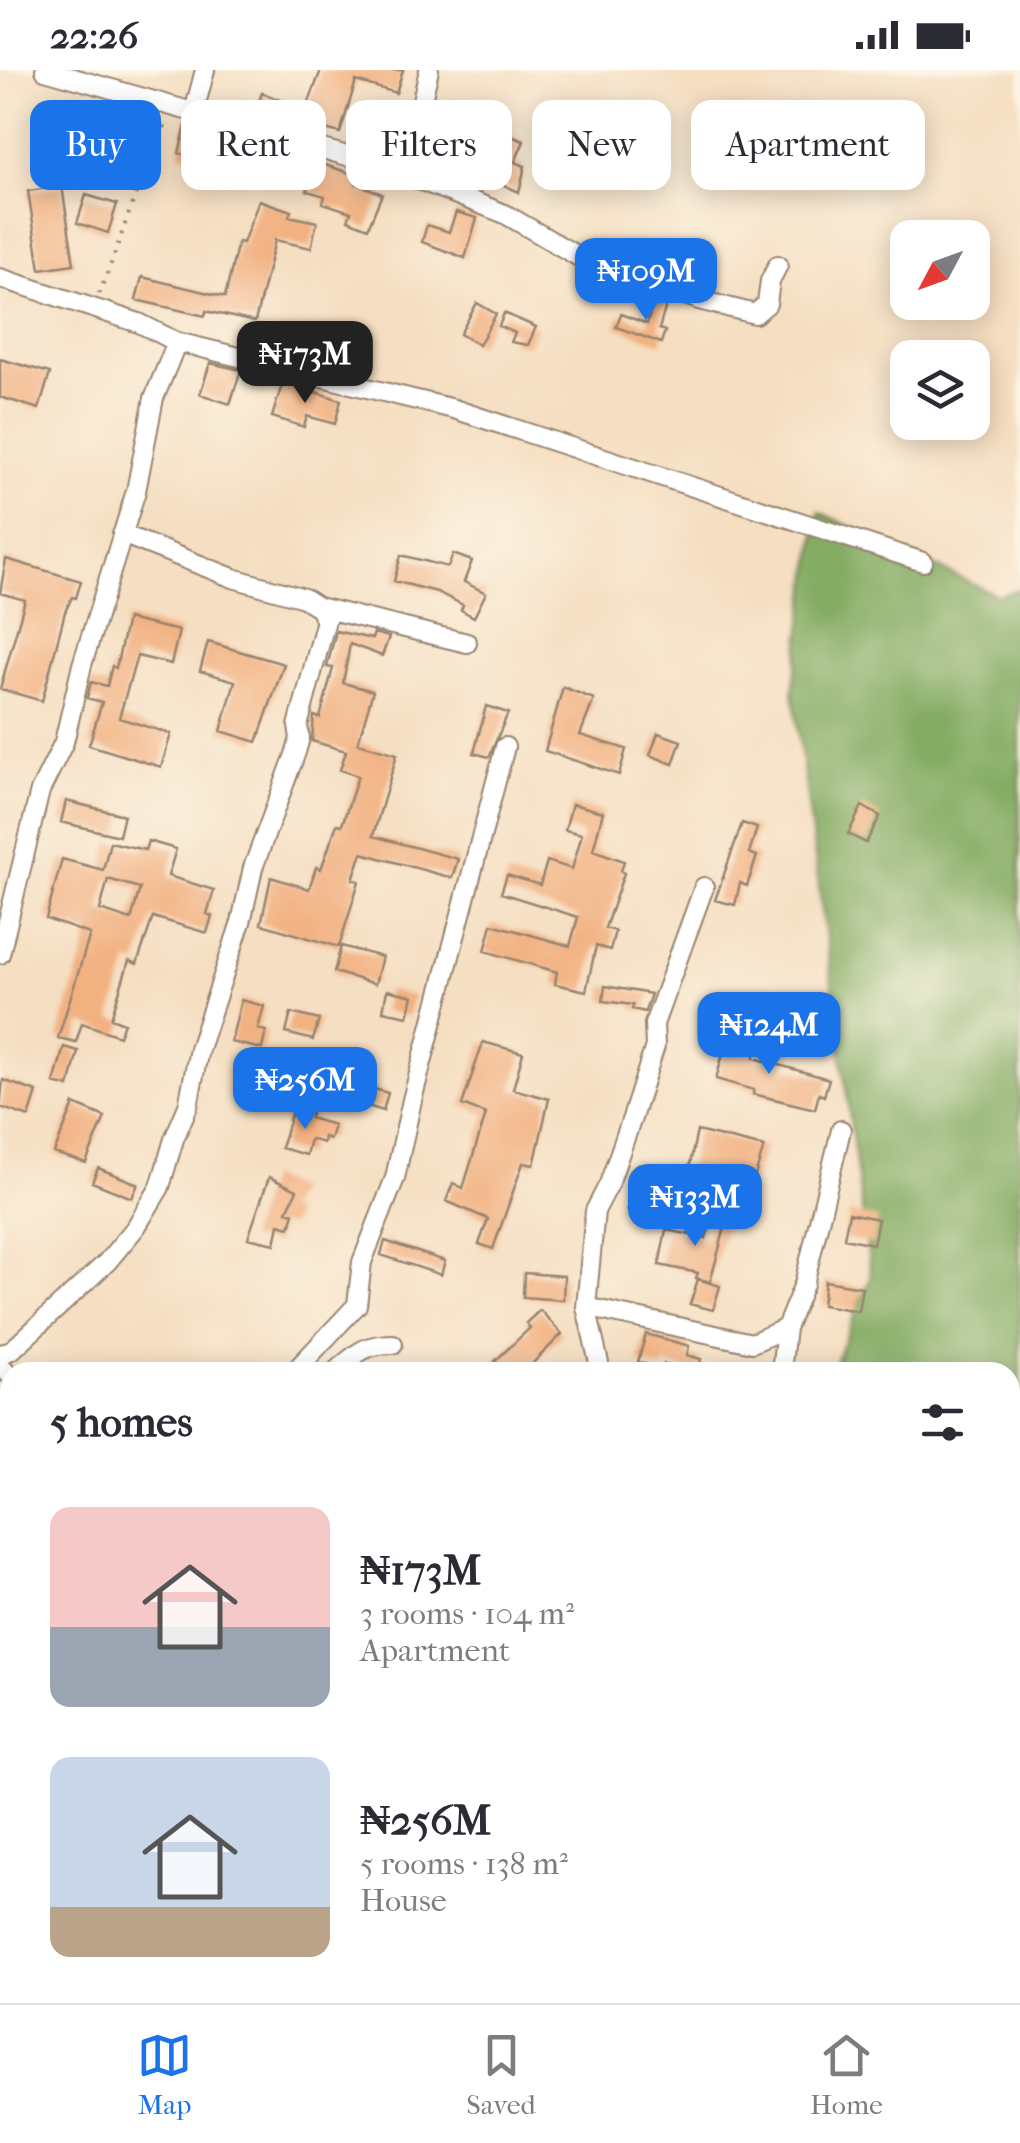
<!DOCTYPE html>
<html lang="en">
<head>
<meta charset="utf-8">
<style>
  :root { --surface:#fff; --page:#f2f2f3; --text:#2b2b33; --muted:#7c7c81; --line:#e1e1e2; --accent:#1a73e8 }
  body { margin:0; font-family:"IM FELL French Canon",serif; background:var(--page); color:var(--text); height:100vh; display:flex; flex-direction:column; font-size:38px; white-space:nowrap }
  * { box-sizing:border-box; margin:0 }
  p { font-size:32px; color:var(--muted) }
  .icon { flex:none; width:55px; height:55px; fill:none; stroke:currentColor; stroke-width:2; stroke-linecap:round; stroke-linejoin:round }
  .map { position:relative; flex:1; overflow:hidden }
  .drawer { position:absolute; left:0px; top:1292px; width:1020px; height:642px; display:flex; flex-direction:column; background:var(--surface); border-radius:30px 30px 0 0; box-shadow:0 5px 25px #0003 }
  .drawer>* { flex:none }
  .hud { position:absolute; left:30px; top:30px; width:960px; height:90px; display:flex; gap:20px }
  .needle { width:65px; rotate:229deg }
  .tools { position:absolute; left:890px; top:150px; display:grid; gap:20px }
  .tools a { display:grid; place-items:center; width:100px; height:100px; border-radius:20px; background:var(--surface); box-shadow:0 5px 25px #0003; font-size:50px }
  .price { position:absolute; translate:-50% -85px; padding:0 22px; border-radius:20px; background:var(--accent); color:#fff; font-size:32px; line-height:65px; filter:drop-shadow(0 2px 5px #0008) }
  .price::after { content:''; position:absolute; left:50%; top:60px; width:30px; height:22px; margin-left:-15px; background:inherit; clip-path:polygon(0 0,100% 0,50% 100%) }
  .price.on { background:#222; color:#fff }
  ul { padding:0; list-style:none }
  li { display:flex; align-items:center; gap:30px; height:250px; padding:0 50px }
  li span { display:grid; place-items:center; flex:none; width:280px; height:200px; border-radius:20px; color:#555 }
  li>.icon { margin-inline-start:auto }
  span .icon { width:120px; height:120px; fill:#fffc; stroke-width:1 }
  li b { font-size:42px }
  h2 { display:flex; justify-content:space-between; align-items:center; height:120px; padding:0 50px; font-size:42px }
  .pill { padding:0 35px; border-radius:20px; background:var(--surface); box-shadow:0 5px 25px #0003; font-size:35px; line-height:90px }
  .pill.on { background:var(--accent); color:#fff }
  .status { display:flex; justify-content:space-between; align-items:center; height:70px; padding:0 50px; background:var(--surface); direction:ltr }
  .status svg { height:28px; fill:currentColor }
  .tab-bar { display:flex; justify-content:space-around; align-items:center; height:140px; border-top:2px solid var(--line); background:var(--surface); font-size:28px; color:var(--muted) }
  .tab-bar a { display:grid; justify-items:center; gap:5px }
  .tab-bar .on { color:var(--accent) }
  .map>svg:first-child { display:block }
  .forest { fill:#84ac63; stroke:#606b40; stroke-width:2.5 }
  .building { fill:#f2b181; fill-rule:evenodd }
  .lines { fill:none; stroke-linecap:round; stroke-linejoin:round }
  .minor-casing { stroke:#988470; stroke-width:22 }
  .path { stroke:#988470; stroke-width:4; stroke-dasharray:2.5 8; stroke-linecap:butt }
  .minor { stroke:#fff; stroke-width:18 }
</style>
</head>
<body>
<div class="status"><b>22:26</b><svg viewBox="0 0 49 12"><path d="M0 12V9h3v3zM5 12V6h3v6zM10 12V3h3v9zM15 12V0h3v12zM26 1h20v11H26zM47 4h2v5h-2z"/></svg></div>
<div class="map">
<svg width="1020" height="1933" viewBox="0 0 1020 1933">
  <rect width="100%" height="100%" fill="#fcf5e5"/>
  <filter id="ink" filterUnits="userSpaceOnUse"><feTurbulence type="fractalNoise" baseFrequency=".01" numOctaves="2"/><feDisplacementMap in="SourceGraphic" scale="20" xChannelSelector="R" yChannelSelector="G"/><feConvolveMatrix kernelMatrix="1 2 1 2 8 2 1 2 1" color-interpolation-filters="sRGB"/></filter>
  <filter id="wash" filterUnits="userSpaceOnUse"><feTurbulence type="fractalNoise" baseFrequency=".0048" numOctaves="4" result="noise"/><feDisplacementMap in="SourceGraphic" scale="40" xChannelSelector="R" yChannelSelector="G"/><feGaussianBlur stdDeviation="2.25" result="paint"/><feColorMatrix in="noise" values="0 0 0 0 0 0 0 0 0 0 0 0 0 0 0 0 0 1.4 0 .05"/><feComposite in="paint" operator="in"/></filter>
  <g filter="url(#wash)">
    <rect width="100%" height="100%" fill="#f5dec1"/>
    <!-- forest -->
    <path class="forest" d="M819,442l179,84 22,-7v1414h-510l5,-8h495v-623h-179l40,-96 -78,-585z"/>
    <g id="blocks">
      <!-- building -->
      <path class="building" d="M321,0h82l-7,23 -40,-12 -16,52 -84,-23 6,-17 44,17z
        M620,36l23,11 -18,40 -24,-8z
        M186,55l48,12 -6,28 -49,-12z
        M511,66l13,5 -9,21 10,4 -6,26 -60,-27 8,-20 36,12z
        M316,92l43,14 -3,7 26,11 -14,34 -20,-8 3,-8 -28,-9 2,-7 -18,-5z
        M62,116l12,78 -34,5 -12,-78z
        M86,125l31,9 -9,29 -31,-10z
        M259,130l32,11 -2,5 28,6 -6,26 -36,-8 -20,82 -49,-11 -1,5 -69,-16 6,-23 83,20 13,-55 5,1z
        M456,142l21,6 -12,40 -43,-16 5,-17 22,7z
        M655,227l12,5 -8,27 6,2 -4,12 -45,-16 5,-13 26,10z
        M477,233l19,11 -17,31 -19,-11z
        M504,243l32,14 -8,18 -17,-3 4,-9 -16,-7z
        M0,289l50,14 -11,36 -39,-12z
        M210,293l31,7 -11,34 -30,-10z
        M283,312l58,18 -6,24 -28,-8 -3,11 -32,-10z
        M453,484l19,7 -8,21 22,11 -12,24 -13,-7 2,-5 -26,-13 -43,-11 7,-26 47,12z
        M6,489l75,22 -5,17 -4,-1 -7,15 -23,89 -42,-12 25,-89 -25,-7z
        M127,549l52,12 -8,33 -34,-8 -18,62 52,16 -10,33 -72,-22 13,-43 -15,-4 4,-16 16,4 5,-20 4,2z
        M336,561l36,8 2,-6 15,4 -7,19 -32,-12 -7,39 30,8 -15,52 39,11 -24,82 85,23 -6,19 -90,-25 -9,26 6,2 -20,66 -78,-23 10,-47 38,12 7,-22 5,2 16,-45 5,1 16,-49 -18,-6 6,-19 -34,-10 2,-25 6,2 13,-50 -6,-1z
        M208,572l76,22 -27,78 -36,-11 14,-50 -35,-10z
        M563,617l31,12 -14,36 46,14 -7,26 -74,-24z
        M486,636l22,7 -19,44 -15,-4z
        M658,663l23,8 -8,23 -23,-9z
        M66,731l58,14 -5,21 -58,-14z
        M572,734l31,8 -10,38 31,11 -3,10 3,2 -19,55 10,3 -5,19 -14,-4 -10,45 -31,-7 2,-12 -72,-21 7,-27 78,22 8,-29 -77,-24 6,-18 33,10 7,-24 25,8 10,-35 -17,-4z
        M862,736l18,10 -14,27 -18,-9z
        M742,753l15,5 -8,25 8,3 -10,30 -7,-3 -5,22 -20,-5z
        M148,771l28,8 -8,27 46,14 -7,24 5,2 -5,17 -54,-16 -16,47 -8,-3 -18,57 13,5 -5,13 -37,-13 -6,19 -18,-4 32,-104 -44,-15 16,-60 41,11 7,-28 35,8zM108,809l32,9 -9,32 -31,-10z
        M341,876l41,11 -7,27 -41,-12z
        M605,916l46,8 -6,18 -13,-3 1,-4 -30,-4z
        M387,920l26,6 -5,20 -25,-5z
        M241,930l23,6 -6,23 8,2 -4,18 -31,-7z
        M291,943l28,7 -6,20 -27,-7z
        M727,970l30,8 -3,10 75,21 -5,17 -5,-2 -4,15 -62,-15 1,-4 -38,-11z
        M483,972l40,11 -10,36 36,10 -15,66 -11,-2 -30,86 -14,-5 9,-25 -42,-18 7,-18 10,5 23,-74 -24,-9z
        M64,977l14,4 -9,36 -15,-4z
        M269,989l30,7 -8,33 -30,-7z
        M337,1008l51,15 -5,18 -51,-16z
        M3,1010l34,12 -8,25 -29,-10z
        M74,1034l31,13 -19,46 -32,-10z
        M293,1038l18,5 -1,5 24,7 -4,14 -6,-2 -1,6 -13,-4 -4,16 -25,-7z
        M697,1061l67,16 -11,35 -33,-10 -3,13 -30,-7z
        M638,1095l29,9 -7,25 14,4 -6,19 -41,-12z
        M98,1098l40,16 -6,14 -40,-16z
        M269,1107l28,13 -10,21 7,2 -4,14 -11,-3 -4,20 -27,-6z
        M715,1139l14,4 -19,69 -14,-4 2,-5 -39,-8 7,-35 40,8z
        M849,1143l29,6 -5,25 -29,-6z
        M385,1171l60,20 -4,14 -60,-20z
        M524,1203l40,3 -1,24 -40,-3z
        M698,1209l22,7 -7,24 -23,-6z
        M825,1211l37,6 -4,24 -36,-6z
        M540,1240l22,24 -38,38h-17l-12,-11 35,-33 -4,-5z
        M646,1264l43,12 -2,9 14,4 -4,13 -33,-8 -2,5 -24,-7z"/>
    </g>
  </g>
  <g filter="url(#ink)">
    <use href="#blocks" fill-opacity="0" stroke="#988470" stroke-width="2.5"/>
    <g class="lines">
      <!-- minor casing -->
      <g class="minor-casing">
        <path id="minor" d="M45,0l341,97 29,-36 14,-61
          M194,42l11,-42
          M386,97l119,47 74,43 120,43 56,14 12,-10 3,-23 8,-16
          M0,208l139,45 38,19 -23,56 -18,93 -54,174 -18,77 -24,49 -40,163
          M177,272l277,67 469,153
          M318,537l149,36
          M586,1237l166,36 34,-15 18,-44 37,-154
          M0,1285l13,-6 94,-87 29,-35 24,-40 14,-48 14,-33 11,-57 42,-127 12,-54 43,-116 4,-14 -2,-12 28,-106 -8,-13 -14,-9 -71,-20 -111,-44
          M0,1295l10,10
          M294,1302l63,-67 5,-43 33,-84 17,-78 93,-353
          M335,1302c21,-18 28,-28 58,-28
          M598,1302l1,-9 -13,-56 9,-96 14,-27 24,-69 22,-69 -1,-22 50,-137
          M781,1302l5,-44
          M0,1591l9,17 -9,33
          M0,1894l10,9
          M33,1925l8,8"/>
      </g>
      <!-- path -->
      <path class="path" d="M99,224c24,-57 39,-118 68,-172"/>
      <!-- minor -->
      <use href="#minor" class="minor"/>
    </g>
  </g>
</svg>
<div class="tools">
<a><svg class="needle" viewBox="-14 -14 28 28"><path d="M0-13l5 13h-10z" fill="#e53935"/><path d="M0 13l5-13h-10z" fill="#7c7c81"/></svg></a>
<a><svg class="icon" aria-label="layers" viewBox="0 0 24 24"><path d="M12 4l9 5-9 5-9-5zM3 14l9 5 9-5"/></svg></a>
</div>
<b class="price" style="left:646px;top:253px">₦109M</b>
<b class="price on" style="left:305px;top:336px">₦173M</b>
<b class="price" style="left:769px;top:1007px">₦124M</b>
<b class="price" style="left:305px;top:1062px">₦256M</b>
<b class="price" style="left:695px;top:1179px">₦133M</b>
<div class="hud">
<a class="pill on">Buy</a>
<a class="pill">Rent</a>
<a class="pill">Filters</a>
<a class="pill">New</a>
<a class="pill">Apartment</a>
</div>
<section class="drawer">
<h2>5 homes<svg class="icon" aria-label="filters" viewBox="0 0 24 24"><path d="M4 7h16M4 17h16"/><circle cx="9" cy="7" r="2"/><circle cx="15" cy="17" r="2"/></svg></h2>
<ul>
<li><span style="background:linear-gradient(#f6c9c9 60%,#9aa5b1 0)"><svg class="icon" aria-label="home" viewBox="0 0 24 24"><path d="M3 11l9-7 9 7M6 9v11h12V9"/></svg></span><div><b>₦173M</b><p>3 rooms · 104 m²</p><p>Apartment</p></div></li>
<li><span style="background:linear-gradient(#c9d6e8 75%,#b9a48a 0)"><svg class="icon" aria-label="home" viewBox="0 0 24 24"><path d="M3 11l9-7 9 7M6 9v11h12V9"/></svg></span><div><b>₦256M</b><p>5 rooms · 138 m²</p><p>House</p></div></li>
</ul>
</section>
</div>
<nav class="tab-bar">
<a class="on"><svg class="icon" aria-label="map" viewBox="0 0 24 24"><path d="M3 6l6-2 6 2 6-2v14l-6 2-6-2-6 2zM9 4v14M15 6v14"/></svg>Map</a>
<a><svg class="icon" aria-label="saved" viewBox="0 0 24 24"><path d="M7 4h10v16l-5-4-5 4z"/></svg>Saved</a>
<a><svg class="icon" aria-label="home" viewBox="0 0 24 24"><path d="M3 11l9-7 9 7M6 9v11h12V9"/></svg>Home</a>
</nav>
</body>
</html>
